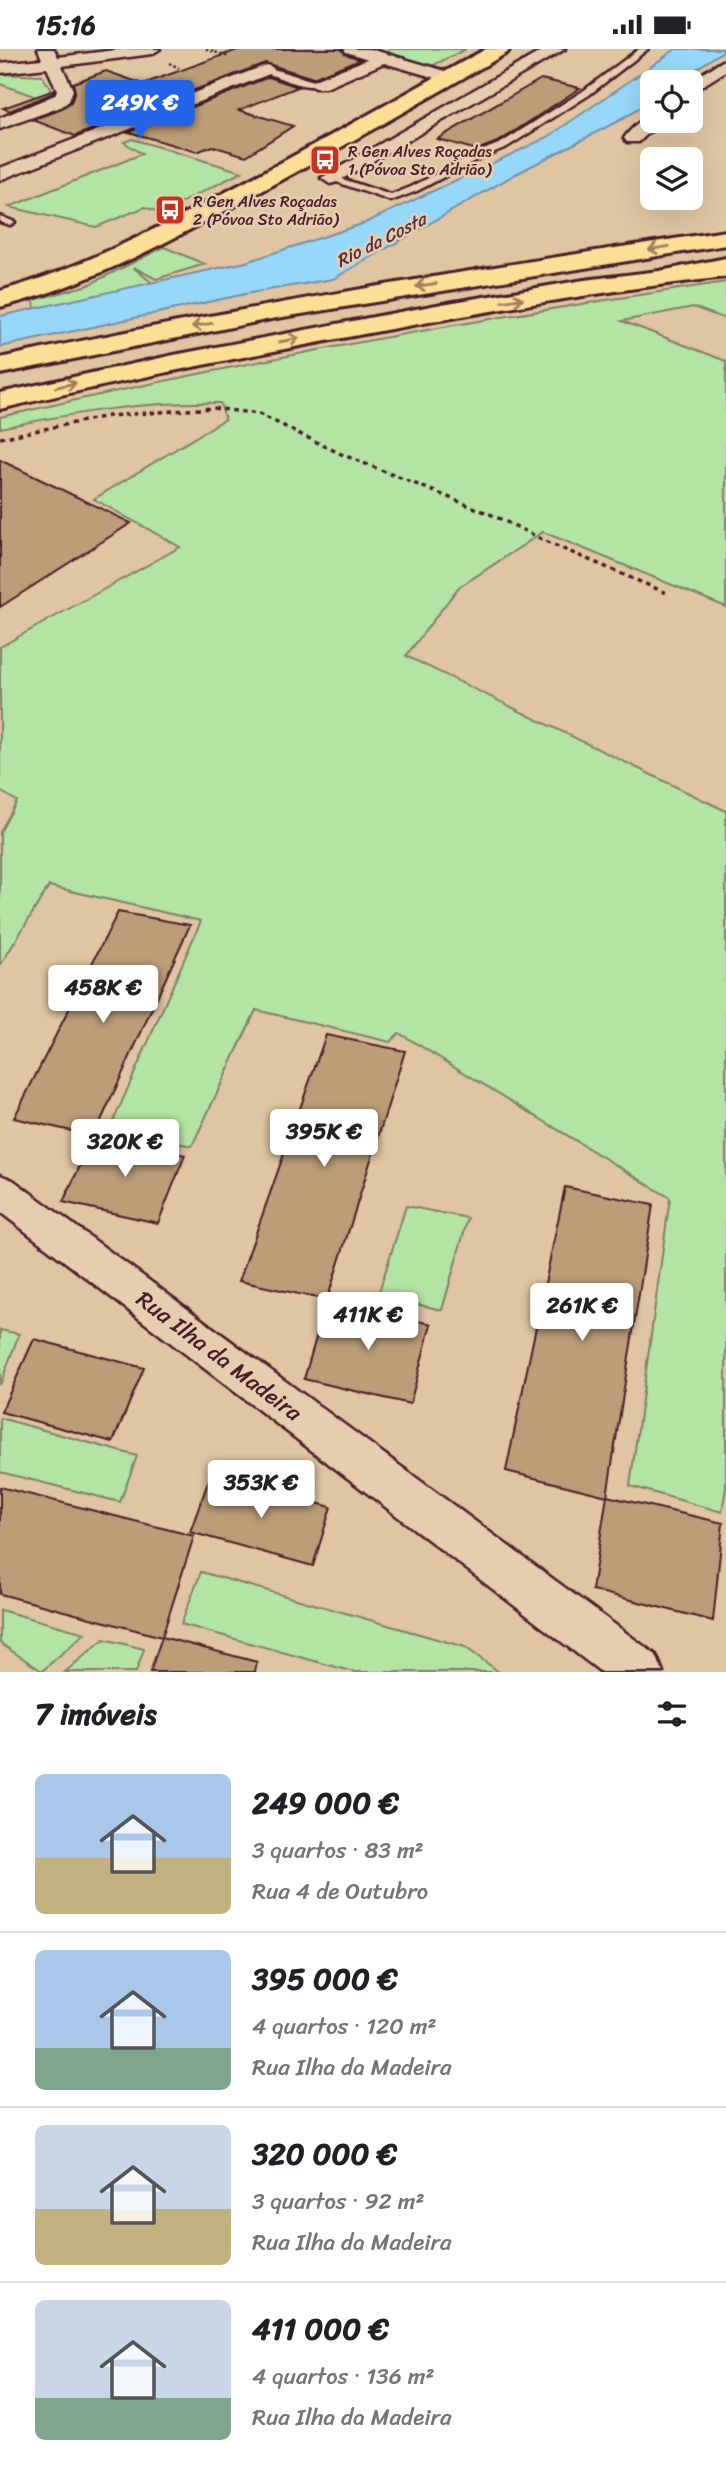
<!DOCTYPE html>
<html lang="pt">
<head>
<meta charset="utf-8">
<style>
  :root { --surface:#fff; --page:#f6f6f6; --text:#202124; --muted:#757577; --line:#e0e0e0; --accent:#2563eb }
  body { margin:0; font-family:Sriracha,sans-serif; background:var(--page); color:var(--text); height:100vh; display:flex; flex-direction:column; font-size:26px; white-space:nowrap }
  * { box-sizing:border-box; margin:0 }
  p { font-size:23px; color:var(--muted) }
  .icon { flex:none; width:38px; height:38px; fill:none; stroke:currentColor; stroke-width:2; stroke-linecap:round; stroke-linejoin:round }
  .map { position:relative; height:1623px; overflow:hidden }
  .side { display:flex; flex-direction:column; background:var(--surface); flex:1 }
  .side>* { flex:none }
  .controls { position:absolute; left:640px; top:21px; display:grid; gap:14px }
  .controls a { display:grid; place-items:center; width:63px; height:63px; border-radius:10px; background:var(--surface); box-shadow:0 7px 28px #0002; font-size:35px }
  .price { position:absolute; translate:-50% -60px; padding:0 16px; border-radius:7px; background:#fff; color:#222; font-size:23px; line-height:46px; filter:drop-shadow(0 2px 4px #0008) }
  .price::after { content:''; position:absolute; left:50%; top:42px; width:21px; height:16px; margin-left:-10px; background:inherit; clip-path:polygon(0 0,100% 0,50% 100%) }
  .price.current { background:var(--accent); color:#fff }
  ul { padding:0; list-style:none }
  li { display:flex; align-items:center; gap:21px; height:175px; padding:0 35px }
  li+li { border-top:2px solid var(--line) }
  li span { display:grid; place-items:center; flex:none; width:196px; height:140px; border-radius:10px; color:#555 }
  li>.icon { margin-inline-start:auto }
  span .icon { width:84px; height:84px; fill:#fffc; stroke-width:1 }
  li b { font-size:30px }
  h2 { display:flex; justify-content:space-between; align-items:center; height:84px; padding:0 35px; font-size:30px }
  .status { display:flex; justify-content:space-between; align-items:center; height:49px; padding:0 35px; background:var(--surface); direction:ltr }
  .status svg { height:19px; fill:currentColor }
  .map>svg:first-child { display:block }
  .green { fill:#b4e4a4; stroke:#7f8268; stroke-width:2 }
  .water { fill:#97d8f9; stroke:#788ea7; stroke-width:2 }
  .building { fill:#bb9d77; stroke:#4a1f2b; stroke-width:2 }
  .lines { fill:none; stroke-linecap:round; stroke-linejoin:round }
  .service-casing { stroke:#4a1f2b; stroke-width:5 }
  .minor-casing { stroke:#4a1f2b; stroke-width:5 }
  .primary-casing { stroke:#4a1f2b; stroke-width:6 }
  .trunk-casing { stroke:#4a1f2b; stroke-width:6 }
  .motorway-casing { stroke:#4a1f2b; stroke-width:6 }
  .path-far1 { stroke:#4a1f2b; stroke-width:2.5; stroke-dasharray:2.5 2.5; stroke-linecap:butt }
  .path { stroke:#4a1f2b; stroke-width:3.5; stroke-dasharray:4.5 4.5; stroke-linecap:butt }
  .service { fill:#e7cdaf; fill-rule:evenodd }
  .minor { fill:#e7cdaf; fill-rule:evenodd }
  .primary { fill:#fcde96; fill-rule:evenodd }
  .trunk { fill:#fcde96; fill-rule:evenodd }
  .motorway { fill:#fcde96; fill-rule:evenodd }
  .oneway { stroke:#a37e60 }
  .labels { text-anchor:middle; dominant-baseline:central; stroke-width:5; stroke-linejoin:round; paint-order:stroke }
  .far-poi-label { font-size:16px; fill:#4a1f2b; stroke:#e7cdaf; text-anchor:start }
  .far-water-label { font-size:18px; font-style:italic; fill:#523240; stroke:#e7cdaf }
  .near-street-label { font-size:23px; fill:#4a1f2b; stroke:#e7cdaf }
</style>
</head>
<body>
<div class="status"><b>15:16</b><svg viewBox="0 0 49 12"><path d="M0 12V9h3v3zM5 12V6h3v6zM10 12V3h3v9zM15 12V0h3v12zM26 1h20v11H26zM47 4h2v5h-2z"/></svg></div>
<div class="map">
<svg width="726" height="1623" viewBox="0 0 726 1623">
  <rect width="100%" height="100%" fill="#dfc5a2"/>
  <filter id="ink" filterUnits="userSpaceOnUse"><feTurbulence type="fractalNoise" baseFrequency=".0143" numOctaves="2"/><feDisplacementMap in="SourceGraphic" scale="14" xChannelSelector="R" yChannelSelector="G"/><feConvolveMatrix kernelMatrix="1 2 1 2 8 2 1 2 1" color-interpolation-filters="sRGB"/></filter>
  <g filter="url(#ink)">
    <!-- green -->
    <path class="green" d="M391,0h75l-34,17 -47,-14z
      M0,25l42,2 8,12 -1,6 -7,5 -42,-15z
      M132,90l110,33 -81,41 -16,-6 -49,20 -87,-20 133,-53 -18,-12z
      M164,198l41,17 -49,15 -23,-12 19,16 -117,26 -1,-9 54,-15z
      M726,233v37l-33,-12 -71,14 104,40v246l-183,-75 -85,56 -52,68 320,155v676l-4,25 -92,-26 40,-288 -271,-165 -9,9 -134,-32 -64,136 -82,-17 91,-208 -152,-35 -49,80v-134l17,-31 -17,-10v-144l180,-100 -86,-48 131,-80 -5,-16c-75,-2 -147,10 -220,25v-11c240,-55 482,-100 726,-135z
      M406,1157l62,12 -26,92 -64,-15z
      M0,1281l19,4 -19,51z
      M0,1369l137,38 -17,46 -120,-30z
      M201,1523l264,75 34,25h-145l-173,-48z
      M0,1561l85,23 -43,38 -42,-28z
      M104,1590l40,10 -8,23h-71z"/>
    <!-- water -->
    <path class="water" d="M676,0h50l-49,33h-24v17l-27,18 -110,57 -183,105 -83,14 -250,54v-31l246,-54 119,-39 183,-86z"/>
    <!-- building -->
    <path class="building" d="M240,0h101l4,5 15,5 -47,19 -48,-15 -190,73 -42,-16 29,-11 9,-6 4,-12 -2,-8 33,-12 37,13z
      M269,28l29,10 -59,23 54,16 -47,30 -34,-10 -15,6 -68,-20z
      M541,30l39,9 -80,53 -23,9 -40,-11z
      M54,41l-1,3 -43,18 -7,-3z
      M0,411l131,63 -131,84z
      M118,863l72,13 -96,211 -80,-18z
      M326,986l79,16 -78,249 -88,-19z
      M94,1087l91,19 -27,68 -95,-21z
      M565,1138l88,18 -46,291 -101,-25z
      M327,1251l104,24 -21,80 -106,-25z
      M34,1290l110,29 -31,74 -112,-30z
      M211,1425l120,33 -18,59 -123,-34z
      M0,1438l194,49 -32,101 -162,-43z
      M607,1447l116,27 -10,98 -121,-31z
      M162,1588l95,25 -2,10h-105z"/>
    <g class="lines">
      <!-- service casing -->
      <g class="service-casing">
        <path id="service" d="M639,0h9l-59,46 -82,52 -25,10 -65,34 -26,10 -66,-23 8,-2 58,19 20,-8 65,-34 25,-10 82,-52z
          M263,19h6l55,16c-16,8 -44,-7 -61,-12z
          M0,167l15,6 -5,3 -10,-3z"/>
      </g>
      <!-- minor casing -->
      <g class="minor-casing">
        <path id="minor" d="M38,0h16l4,8 66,-8h36l-8,5 -90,12 11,24 -4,11 -8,6 -61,22v-11l55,-23 2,-5 -10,-22 -47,5v-10l42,-4z
          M344,0h26l86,25 2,3 -8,5 -66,-19 -58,25h-12l-2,-4 2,-4 54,-21 -22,-7z
          M545,0h20l-228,133 -7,2 -9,-6z
          M726,10v12l-35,22v-11h-3z
          M266,16l6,2 2,3 -2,3 -272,107v-12z
          M653,67v5h8l-22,21h-12l-3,-4c7,-9 18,-20 29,-22z
          M0,1126l13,5 643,475 7,17h-62l-601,-460z"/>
      </g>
      <!-- primary casing -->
      <g class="primary-casing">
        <path id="primary" d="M486,0h24l-3,4c-89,51 -178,102 -269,151 -76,41 -153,82 -238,103v-16c79,-22 152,-60 224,-98 88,-46 175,-96 262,-144z"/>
      </g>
      <!-- trunk casing -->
      <g class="trunk-casing">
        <path id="trunk" d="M726,182v14l-455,74 -271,55v-16c240,-52 483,-90 726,-127z
          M726,214v14c-120,13 -238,34 -357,56 -123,23 -247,47 -369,76v-16l174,-38 268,-51 142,-24z"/>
      </g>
      <!-- motorway casing -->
      <g class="motorway-casing">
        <path id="motorway" d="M726,209v14l-57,11 -9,-2 -3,-5 3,-5z"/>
      </g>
      <!-- path-far1 -->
      <path class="path-far1" d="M206,0l23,8
        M169,14l10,5"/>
      <!-- path -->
      <path class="path" d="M0,389l108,-22 105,-8 46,6 82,40 149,60 64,31 115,49"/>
      <!-- service -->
      <use href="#service" class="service"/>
      <!-- minor -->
      <use href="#minor" class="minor"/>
      <!-- primary -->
      <use href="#primary" class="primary"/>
      <!-- trunk -->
      <use href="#trunk" class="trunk"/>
      <!-- motorway -->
      <use href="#motorway" class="motorway"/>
    </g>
    <!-- one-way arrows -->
    <defs><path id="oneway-shaft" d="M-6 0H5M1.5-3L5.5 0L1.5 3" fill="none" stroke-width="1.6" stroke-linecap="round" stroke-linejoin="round" transform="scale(1.75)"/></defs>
    <g class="oneway">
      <use href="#oneway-shaft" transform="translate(659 199) rotate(171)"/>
      <use href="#oneway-shaft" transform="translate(426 236) rotate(171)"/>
      <use href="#oneway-shaft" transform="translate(513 251) rotate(-9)"/>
      <use href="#oneway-shaft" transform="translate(202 276) rotate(170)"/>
      <use href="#oneway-shaft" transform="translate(289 291) rotate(-11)"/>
      <use href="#oneway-shaft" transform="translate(66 336) rotate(-13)"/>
    </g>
  </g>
  <!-- icons -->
  <defs>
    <g id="bus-square" transform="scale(1.575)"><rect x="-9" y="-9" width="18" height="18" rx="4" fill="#c8321e" stroke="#e7cdaf"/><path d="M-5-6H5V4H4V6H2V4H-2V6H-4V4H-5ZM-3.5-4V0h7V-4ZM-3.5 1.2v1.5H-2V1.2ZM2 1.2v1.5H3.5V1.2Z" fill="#fff"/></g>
  </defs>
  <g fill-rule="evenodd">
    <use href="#bus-square" x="325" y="111"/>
    <use href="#bus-square" x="170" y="161"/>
  </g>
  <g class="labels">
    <!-- far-poi labels -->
    <g class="far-poi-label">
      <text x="348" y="102">R Gen Alves Roçadas<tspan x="348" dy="18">1 (Póvoa Sto Adrião)</tspan></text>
      <text x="193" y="152">R Gen Alves Roçadas<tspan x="193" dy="18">2 (Póvoa Sto Adrião)</tspan></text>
    </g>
    <!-- far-water labels -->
    <g class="far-water-label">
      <text transform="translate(381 191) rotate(-27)">Rio da Costa</text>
    </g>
    <!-- near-street labels -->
    <g class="near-street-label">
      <text transform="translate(219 1307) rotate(37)">Rua Ilha da Madeira</text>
    </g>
  </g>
</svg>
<div class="controls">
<a><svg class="icon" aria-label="locate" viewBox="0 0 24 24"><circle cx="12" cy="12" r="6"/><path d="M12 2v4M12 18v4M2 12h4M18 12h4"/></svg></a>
<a><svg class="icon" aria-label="layers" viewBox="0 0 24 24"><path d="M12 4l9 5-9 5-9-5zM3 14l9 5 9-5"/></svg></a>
</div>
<b class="price current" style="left:140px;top:91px">249K €</b>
<b class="price" style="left:103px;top:976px">458K €</b>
<b class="price" style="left:324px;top:1120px">395K €</b>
<b class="price" style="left:125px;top:1130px">320K €</b>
<b class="price" style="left:582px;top:1294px">261K €</b>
<b class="price" style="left:368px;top:1303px">411K €</b>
<b class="price" style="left:261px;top:1471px">353K €</b>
</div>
<section class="side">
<h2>7 imóveis<svg class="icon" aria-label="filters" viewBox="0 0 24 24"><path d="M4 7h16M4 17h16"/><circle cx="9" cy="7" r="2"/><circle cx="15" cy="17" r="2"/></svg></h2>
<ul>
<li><span style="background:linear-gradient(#a9c7e8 60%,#c2b280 0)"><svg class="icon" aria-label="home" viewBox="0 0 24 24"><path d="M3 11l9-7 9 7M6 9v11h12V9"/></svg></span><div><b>249 000 €</b><p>3 quartos · 83 m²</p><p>Rua 4 de Outubro</p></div></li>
<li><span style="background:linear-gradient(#a9c7e8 70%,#7fa58c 0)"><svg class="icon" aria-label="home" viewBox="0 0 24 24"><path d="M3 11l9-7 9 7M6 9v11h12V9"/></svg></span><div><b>395 000 €</b><p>4 quartos · 120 m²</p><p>Rua Ilha da Madeira</p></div></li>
<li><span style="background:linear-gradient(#c9d6e8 60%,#c2b280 0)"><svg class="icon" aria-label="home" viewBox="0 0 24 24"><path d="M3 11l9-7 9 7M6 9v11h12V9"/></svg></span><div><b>320 000 €</b><p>3 quartos · 92 m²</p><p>Rua Ilha da Madeira</p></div></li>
<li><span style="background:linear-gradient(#c9d6e8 70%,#7fa58c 0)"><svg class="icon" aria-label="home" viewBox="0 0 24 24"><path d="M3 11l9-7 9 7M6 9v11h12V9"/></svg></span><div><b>411 000 €</b><p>4 quartos · 136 m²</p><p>Rua Ilha da Madeira</p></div></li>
</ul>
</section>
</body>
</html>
